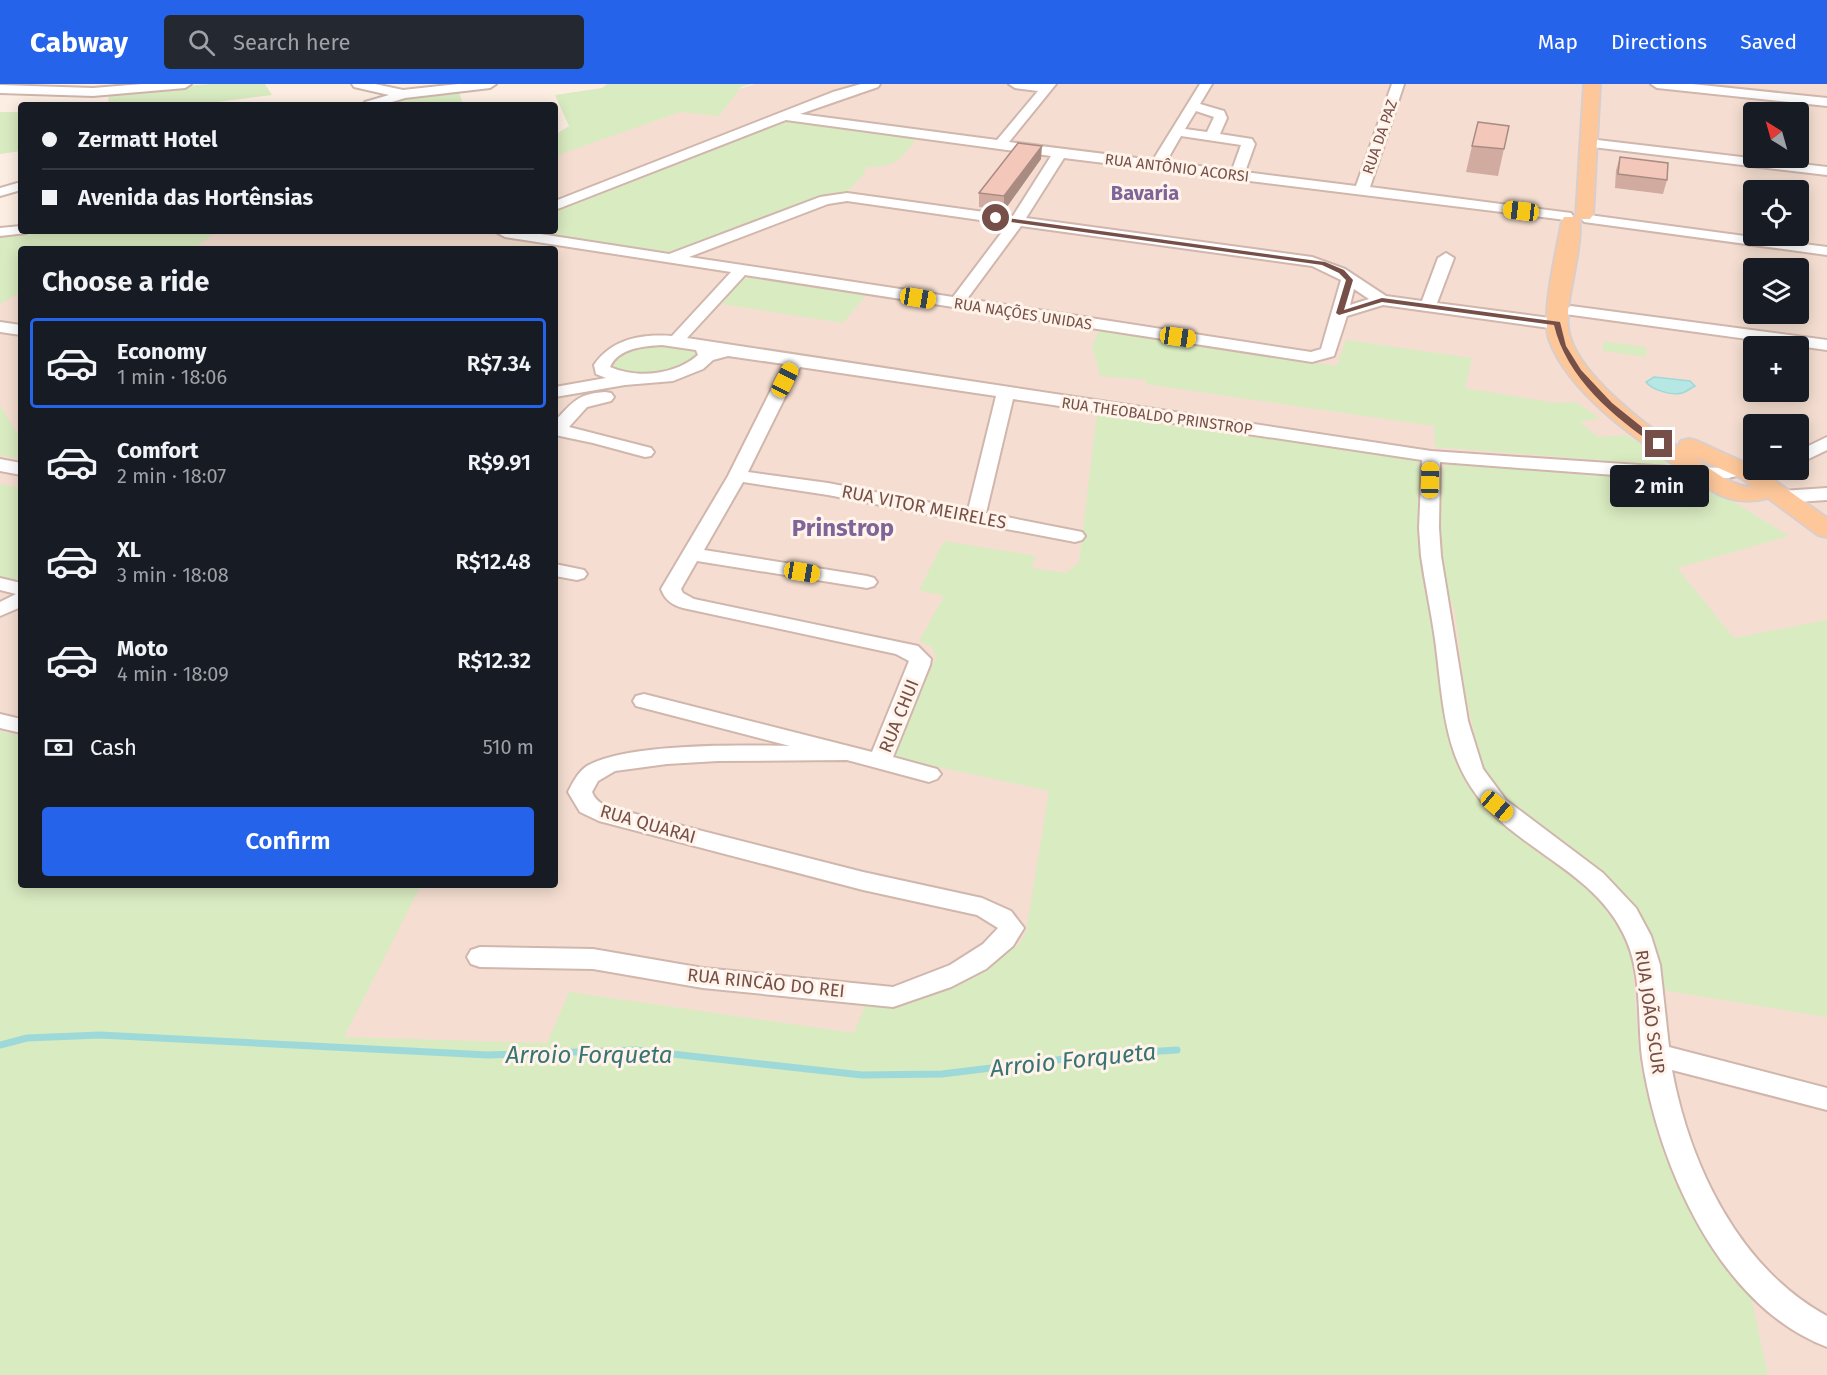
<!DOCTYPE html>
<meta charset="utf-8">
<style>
body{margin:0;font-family:"Fira Sans",sans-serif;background:#242831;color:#f1f3f6;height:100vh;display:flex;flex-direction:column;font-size:22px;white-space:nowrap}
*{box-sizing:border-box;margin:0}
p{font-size:20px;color:#9ea1a6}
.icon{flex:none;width:33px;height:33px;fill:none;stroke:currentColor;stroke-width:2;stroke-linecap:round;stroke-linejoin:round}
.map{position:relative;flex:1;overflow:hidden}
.sheet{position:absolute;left:18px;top:162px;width:540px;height:642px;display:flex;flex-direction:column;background:#171b24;border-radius:6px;box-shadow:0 3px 15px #0003}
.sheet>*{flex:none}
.guide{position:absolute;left:18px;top:18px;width:540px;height:132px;border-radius:6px;box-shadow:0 3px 15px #0003;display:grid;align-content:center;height:132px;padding:0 24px;background:#171b24}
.needle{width:39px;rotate:323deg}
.tools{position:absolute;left:1743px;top:18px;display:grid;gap:12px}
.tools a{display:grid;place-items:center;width:66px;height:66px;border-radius:6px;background:#171b24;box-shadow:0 3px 15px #0003;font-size:30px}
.end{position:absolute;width:27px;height:27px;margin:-14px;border:8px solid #765048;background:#fff;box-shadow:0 0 0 3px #fff}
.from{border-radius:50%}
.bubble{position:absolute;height:42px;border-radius:6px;background:#171b24;box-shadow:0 3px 15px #0003;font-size:20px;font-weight:600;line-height:42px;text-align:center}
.car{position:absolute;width:18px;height:36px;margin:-18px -9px;border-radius:8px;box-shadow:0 0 4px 2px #0007;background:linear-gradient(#f5c518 24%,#345 0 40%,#f5c518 0 76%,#345 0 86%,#f5c518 0)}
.guide b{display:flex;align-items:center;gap:21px;height:57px;font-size:22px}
.guide b+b{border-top:2px solid #363941}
.guide i{width:15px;height:15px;background:#f1f3f6}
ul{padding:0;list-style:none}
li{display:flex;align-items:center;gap:18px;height:90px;margin:0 12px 9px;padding:0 12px;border:3px solid transparent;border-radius:6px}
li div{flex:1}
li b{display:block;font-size:22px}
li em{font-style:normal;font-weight:600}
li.active{border-color:#2563eb}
li>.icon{width:54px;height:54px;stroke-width:1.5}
h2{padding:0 24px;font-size:27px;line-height:72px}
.pay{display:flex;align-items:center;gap:15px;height:66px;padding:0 24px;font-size:22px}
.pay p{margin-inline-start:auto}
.primary-button{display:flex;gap:12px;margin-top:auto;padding:12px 24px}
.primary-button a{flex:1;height:69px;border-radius:6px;background:#2563eb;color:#fff;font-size:24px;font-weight:600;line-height:69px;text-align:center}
header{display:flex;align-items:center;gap:36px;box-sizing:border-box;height:84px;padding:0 30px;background:#2563eb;color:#fff}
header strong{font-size:28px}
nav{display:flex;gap:33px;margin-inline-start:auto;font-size:21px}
.search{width:420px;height:54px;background:#242831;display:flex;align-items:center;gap:15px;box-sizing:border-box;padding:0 21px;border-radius:6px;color:#9ea1a6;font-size:22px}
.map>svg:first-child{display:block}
</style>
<header>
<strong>Cabway</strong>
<div class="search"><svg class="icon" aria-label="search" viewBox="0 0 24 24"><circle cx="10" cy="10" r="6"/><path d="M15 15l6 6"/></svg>Search here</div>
<nav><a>Map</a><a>Directions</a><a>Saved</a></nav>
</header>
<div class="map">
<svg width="1827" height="1291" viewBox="0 0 1827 1291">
<rect width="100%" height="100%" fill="#fdeee3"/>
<path fill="#f5ded1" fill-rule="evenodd" d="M755 0H1827V1291H0V155L77 147H555V64ZM1754 28H1798V74H1754ZM1754 106H1798V152H1754ZM21 165H555V801H21ZM1754 184H1798V230H1754ZM1754 262H1798V308H1754ZM1754 340H1798V386H1754Z"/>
<path fill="#d9ebc1" d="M210 0H265L272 11 193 21H108L109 9Z
M607 0H751L741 3 719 32 680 28 555 72V51L569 42 555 11 602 4Z
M459 7 463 21H376L403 12Z
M0 28H21V67L0 70Z
M788 37 917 54C901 75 894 84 866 83L864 90 845 110 820 113 665 170 508 147H555V126L780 38Z
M29 147H217L193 165H21V208L0 220V150Z
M752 193 867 210 843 239 722 220 742 196Z
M1100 245 1337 282 1346 256 1472 274 1465 304 1555 319 1575 318 1600 334 1580 338 1598 353 1626 351 1667 375V379L1660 381 1435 363 1434 342 1145 300 1147 296 1100 292 1092 262Z
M1603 257 1646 263V273L1603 267Z
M651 259 687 263 696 270 697 275 657 293 609 285 615 271Z
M0 321 21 356V375L0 371Z
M1097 330 1417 376 1421 380 1420 456 1450 662C1460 686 1469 705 1486 724L1598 810 1626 847 1632 877 1640 980 1659 1055 1682 1111 1723 1176 1750 1208 1768 1291H0V647L21 652V801H421L344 953 547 959 569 908 854 949 866 919 895 920 930 911 998 875 1019 860 1026 848 1049 707 893 673 936 573 932 563 919 557 944 512 919 506 944 457 1036 472 1031 484 1066 489 1079 478Z
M1448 379 1606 389 1715 410 1734 418 1789 452 1677 484 1734 554 1827 536V933L1662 906 1647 849 1507 721 1487 693 1478 668 1465 608 1455 528 1443 493 1438 417 1439 390Z
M0 400 21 404V497L0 492Z"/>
<path fill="#b7e7e5" stroke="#9dd9d8" stroke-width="1.5" d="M1654 293 1690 297 1695 302C1691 304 1686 308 1682 309 1672 312 1652 306 1646 298Z"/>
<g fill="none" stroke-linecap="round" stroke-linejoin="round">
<path stroke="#9dd9d8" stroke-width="7" d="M0 961 27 954 100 951 488 971 636 966 862 991 942 990 1097 971 1177 966"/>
<g stroke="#d0b6ac" stroke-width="4">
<path id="minor" d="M142 0H191L185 4 93 12 0 9V1L93 4Z
M352 0H375L403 6 458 0H496L490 4 405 14 382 21H363L365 18 389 11 354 3Z
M861 0H880L878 3 800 30 997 56 1038 7 1015 4 1009 0H1056L1009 58 1153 76 1200 0H1212L1200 20 1224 27 1227 34 1220 50 1252 55 1255 60 1245 88 1356 102 1392 0H1404L1370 103 1571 129 1573 132 1571 135 1566 136 1064 74 1026 134 1312 173 1345 185 1386 212 1422 217 1438 174 1446 169 1454 174 1437 219 1557 235 1565 240 1557 245 1383 221 1347 232 1334 272 1312 278 745 191 687 254 1431 367 1669 383 1736 384 1738 388 1736 392 1729 394 1669 395 1440 378 1439 444 1441 472 1468 637 1483 685 1506 716 1603 789 1636 824 1651 852 1660 881 1669 963 1827 1004V1026L1672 986C1690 1082 1739 1184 1827 1232V1263C1719 1222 1658 1081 1642 974 1637 933 1643 887 1623 849 1599 800 1547 776 1506 742 1443 689 1445 631 1435 555 1431 527 1425 500 1421 472L1419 444 1422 376 1013 315 986 429 1082 448 1085 452 1082 456 1075 458 828 411 743 398 704 466 867 492 874 494 877 498 874 502 867 504 697 477 681 505 683 509 694 515 918 562 931 575 930 581 893 673 937 685 941 690 937 695 929 698 847 676 718 677 667 680 615 687 598 697 592 708C596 719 606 722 616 725L863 788 982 814 1011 827 1024 844 1013 862 986 885 951 903 893 923 703 904 593 885 480 883 471 880 467 873 471 866 480 863 593 865 703 884 893 903 950 881 983 860 998 844 977 831 863 806 599 737 580 728 568 708C573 698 578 688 587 682 626 659 742 661 790 662L636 622 633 617 636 612 644 610 872 668 909 577 896 570 683 524C672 521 665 516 661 505L728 392 784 280 728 272 713 276 703 285 673 297 625 301 555 313V303L606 294 596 290 594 281C612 255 641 250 672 252L731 188 505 153 494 147H521L669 170 820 113 847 109 1013 132 1051 72 786 36 555 126V117L833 8ZM1196 27 1214 33 1207 48 1185 45ZM1181 52 1241 61 1232 86 1166 78ZM847 117 1008 140 953 213 689 173 828 120ZM1021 142 1312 182 1341 196 1321 265 1311 268 967 215ZM1354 205 1369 215 1350 221ZM662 261 696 266 698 271C675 291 638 295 610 283 618 264 644 262 662 261ZM800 283 996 312 968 426 828 399 748 388Z
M1651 0H1692L1827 14V22L1657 4Z
M1589 55 1827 83V91L1584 62 1582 59 1584 56Z
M21 98V106L0 112V104Z
M1589 131 1827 163V171L1584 138 1582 135 1584 132Z
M21 142V147H28L26 149 0 152V144Z
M1571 222 1827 256V266L1565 230 1563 227Z
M0 238 21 241V251L0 248Z
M605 308 611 309 614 313 611 317 587 323 569 343 651 364 654 368 651 372 645 373 593 359 555 351V337C573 318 577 310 605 308Z
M1827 353V366L1798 380V367Z
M0 375 21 379V391L0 387Z
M1757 386H1785L1783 390 1754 398 1747 396 1745 392 1747 388Z
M1827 404V416L1781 419 1774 417 1772 413 1774 409 1781 407Z
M555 480 584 486 587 490 584 494 577 496 555 492Z
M0 494 21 499V523L0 532V518L16 510 0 506Z
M0 630 21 635V649L0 644Z"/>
</g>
<g stroke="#d9cecc" stroke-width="4">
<path id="major" d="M1584 0H1600L1593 131 1590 135H1579C1583 152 1572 197 1569 217 1568 229 1566 242 1570 253 1582 293 1645 341 1678 363L1681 357 1689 355 1697 357 1754 383V386H1760L1827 434V453L1818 451 1768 414C1753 418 1742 418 1728 414 1712 409 1698 397 1685 388 1639 357 1568 309 1549 255 1541 230 1557 165 1562 137L1564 133H1576ZM1692 372 1743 395 1753 403C1731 404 1709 383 1692 372Z"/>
</g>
<use href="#minor" fill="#fff" fill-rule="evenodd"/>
<use href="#major" fill="#fdc79a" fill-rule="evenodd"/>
</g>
<path fill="#d1aba0" d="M1509 42 1498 92 1466 88 1472 62Z
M1620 73 1667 96 1663 110 1615 104 1616 86Z
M1041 75 1004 127 979 123V109Z"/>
<path fill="#aa8b82" d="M1042 62 1041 75 1004 127V112Z"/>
<path fill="#f3c7ba" stroke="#aa8b82" stroke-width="1.5" d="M1478 38 1509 42 1504 65 1472 62Z
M1018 59 1042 62 1004 112 979 109Z
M1620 73 1668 79 1667 96 1618 90Z"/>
<path fill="#765048" d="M993 132 1325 178 1344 186 1353 196 1344 226 1382 214 1560 238 1566 262 1581 286 1612 319 1663 360 1657 362C1614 334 1566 293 1554 241L1382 218 1339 231 1336 229 1346 196 1339 189 1322 181 996 136Z"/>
<g text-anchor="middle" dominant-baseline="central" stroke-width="6" stroke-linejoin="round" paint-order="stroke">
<g font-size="15" fill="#765048" stroke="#fff3ea">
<text transform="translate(1380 53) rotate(-71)">RUA DA PAZ</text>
<text transform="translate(1177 84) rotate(7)">RUA ANTÔNIO ACORSI</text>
<text transform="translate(1023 230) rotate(9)">RUA NAÇÕES UNIDAS</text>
<text transform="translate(1157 332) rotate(8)">RUA THEOBALDO PRINSTROP</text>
</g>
<g font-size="18" fill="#765048" stroke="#fff3ea">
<text transform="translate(924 423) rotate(11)">RUA VITOR MEIRELES</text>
<text transform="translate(899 632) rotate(-68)">RUA CHUI</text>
<text transform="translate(648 740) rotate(16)">RUA QUARAI</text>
<text transform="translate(766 899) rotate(6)">RUA RINCÃO DO REI</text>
<text transform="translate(1650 928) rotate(82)">RUA JOÃO SCUR</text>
</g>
<g font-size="20" font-weight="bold" fill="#7e6499" stroke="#fff3ea">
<text x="1145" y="109">Bavaria</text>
</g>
<g font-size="24" font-weight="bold" fill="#7e6499" stroke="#fff3ea">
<text x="843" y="444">Prinstrop</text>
</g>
<g font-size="24" font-style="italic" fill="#397474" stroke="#fff3ea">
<text x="589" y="971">Arroio Forqueta</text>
<text transform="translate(1073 976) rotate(-6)">Arroio Forqueta</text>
</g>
</g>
</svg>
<div class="tools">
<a><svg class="needle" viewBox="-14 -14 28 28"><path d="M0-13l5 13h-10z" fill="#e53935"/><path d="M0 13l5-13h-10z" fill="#9ea1a6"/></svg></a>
<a><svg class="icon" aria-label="locate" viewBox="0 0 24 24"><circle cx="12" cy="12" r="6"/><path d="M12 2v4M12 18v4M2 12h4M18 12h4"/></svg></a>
<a><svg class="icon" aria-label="layers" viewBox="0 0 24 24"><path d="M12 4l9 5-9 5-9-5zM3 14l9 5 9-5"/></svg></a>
<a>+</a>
<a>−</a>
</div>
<i class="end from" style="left:996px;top:134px"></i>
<i class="end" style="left:1659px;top:360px"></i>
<div class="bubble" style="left:1610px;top:381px;width:99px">2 min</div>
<i class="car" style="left:1521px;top:127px;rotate:277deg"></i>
<i class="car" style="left:918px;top:214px;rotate:99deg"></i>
<i class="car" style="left:1178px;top:253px;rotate:98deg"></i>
<i class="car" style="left:785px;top:296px;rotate:27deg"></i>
<i class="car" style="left:1430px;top:396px;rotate:1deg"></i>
<i class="car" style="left:802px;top:488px;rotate:99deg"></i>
<i class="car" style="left:1497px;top:722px;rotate:130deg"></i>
<div class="guide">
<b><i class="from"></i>Zermatt Hotel</b>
<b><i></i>Avenida das Hortênsias</b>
</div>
<section class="sheet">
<h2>Choose a ride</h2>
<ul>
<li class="active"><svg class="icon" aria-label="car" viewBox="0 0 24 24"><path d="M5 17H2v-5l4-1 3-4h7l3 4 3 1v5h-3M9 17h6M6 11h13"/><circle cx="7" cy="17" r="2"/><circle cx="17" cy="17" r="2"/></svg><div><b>Economy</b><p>1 min · 18:06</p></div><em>R$7.34</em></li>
<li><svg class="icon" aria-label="car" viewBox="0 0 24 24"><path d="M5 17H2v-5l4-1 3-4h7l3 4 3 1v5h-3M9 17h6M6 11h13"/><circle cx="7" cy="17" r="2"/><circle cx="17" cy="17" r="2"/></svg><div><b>Comfort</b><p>2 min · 18:07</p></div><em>R$9.91</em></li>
<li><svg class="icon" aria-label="car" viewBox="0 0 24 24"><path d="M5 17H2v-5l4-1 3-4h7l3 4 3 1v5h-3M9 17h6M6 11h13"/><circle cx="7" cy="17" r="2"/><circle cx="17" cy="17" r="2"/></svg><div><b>XL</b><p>3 min · 18:08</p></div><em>R$12.48</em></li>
<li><svg class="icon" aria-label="car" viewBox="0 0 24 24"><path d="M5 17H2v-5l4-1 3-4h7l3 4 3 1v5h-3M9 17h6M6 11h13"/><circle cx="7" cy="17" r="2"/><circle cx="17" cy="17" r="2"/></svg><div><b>Moto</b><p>4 min · 18:09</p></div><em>R$12.32</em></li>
</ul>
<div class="pay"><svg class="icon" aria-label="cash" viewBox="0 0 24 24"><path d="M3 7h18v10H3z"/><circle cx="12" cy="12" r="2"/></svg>Cash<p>510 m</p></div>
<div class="primary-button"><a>Confirm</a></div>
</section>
</div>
